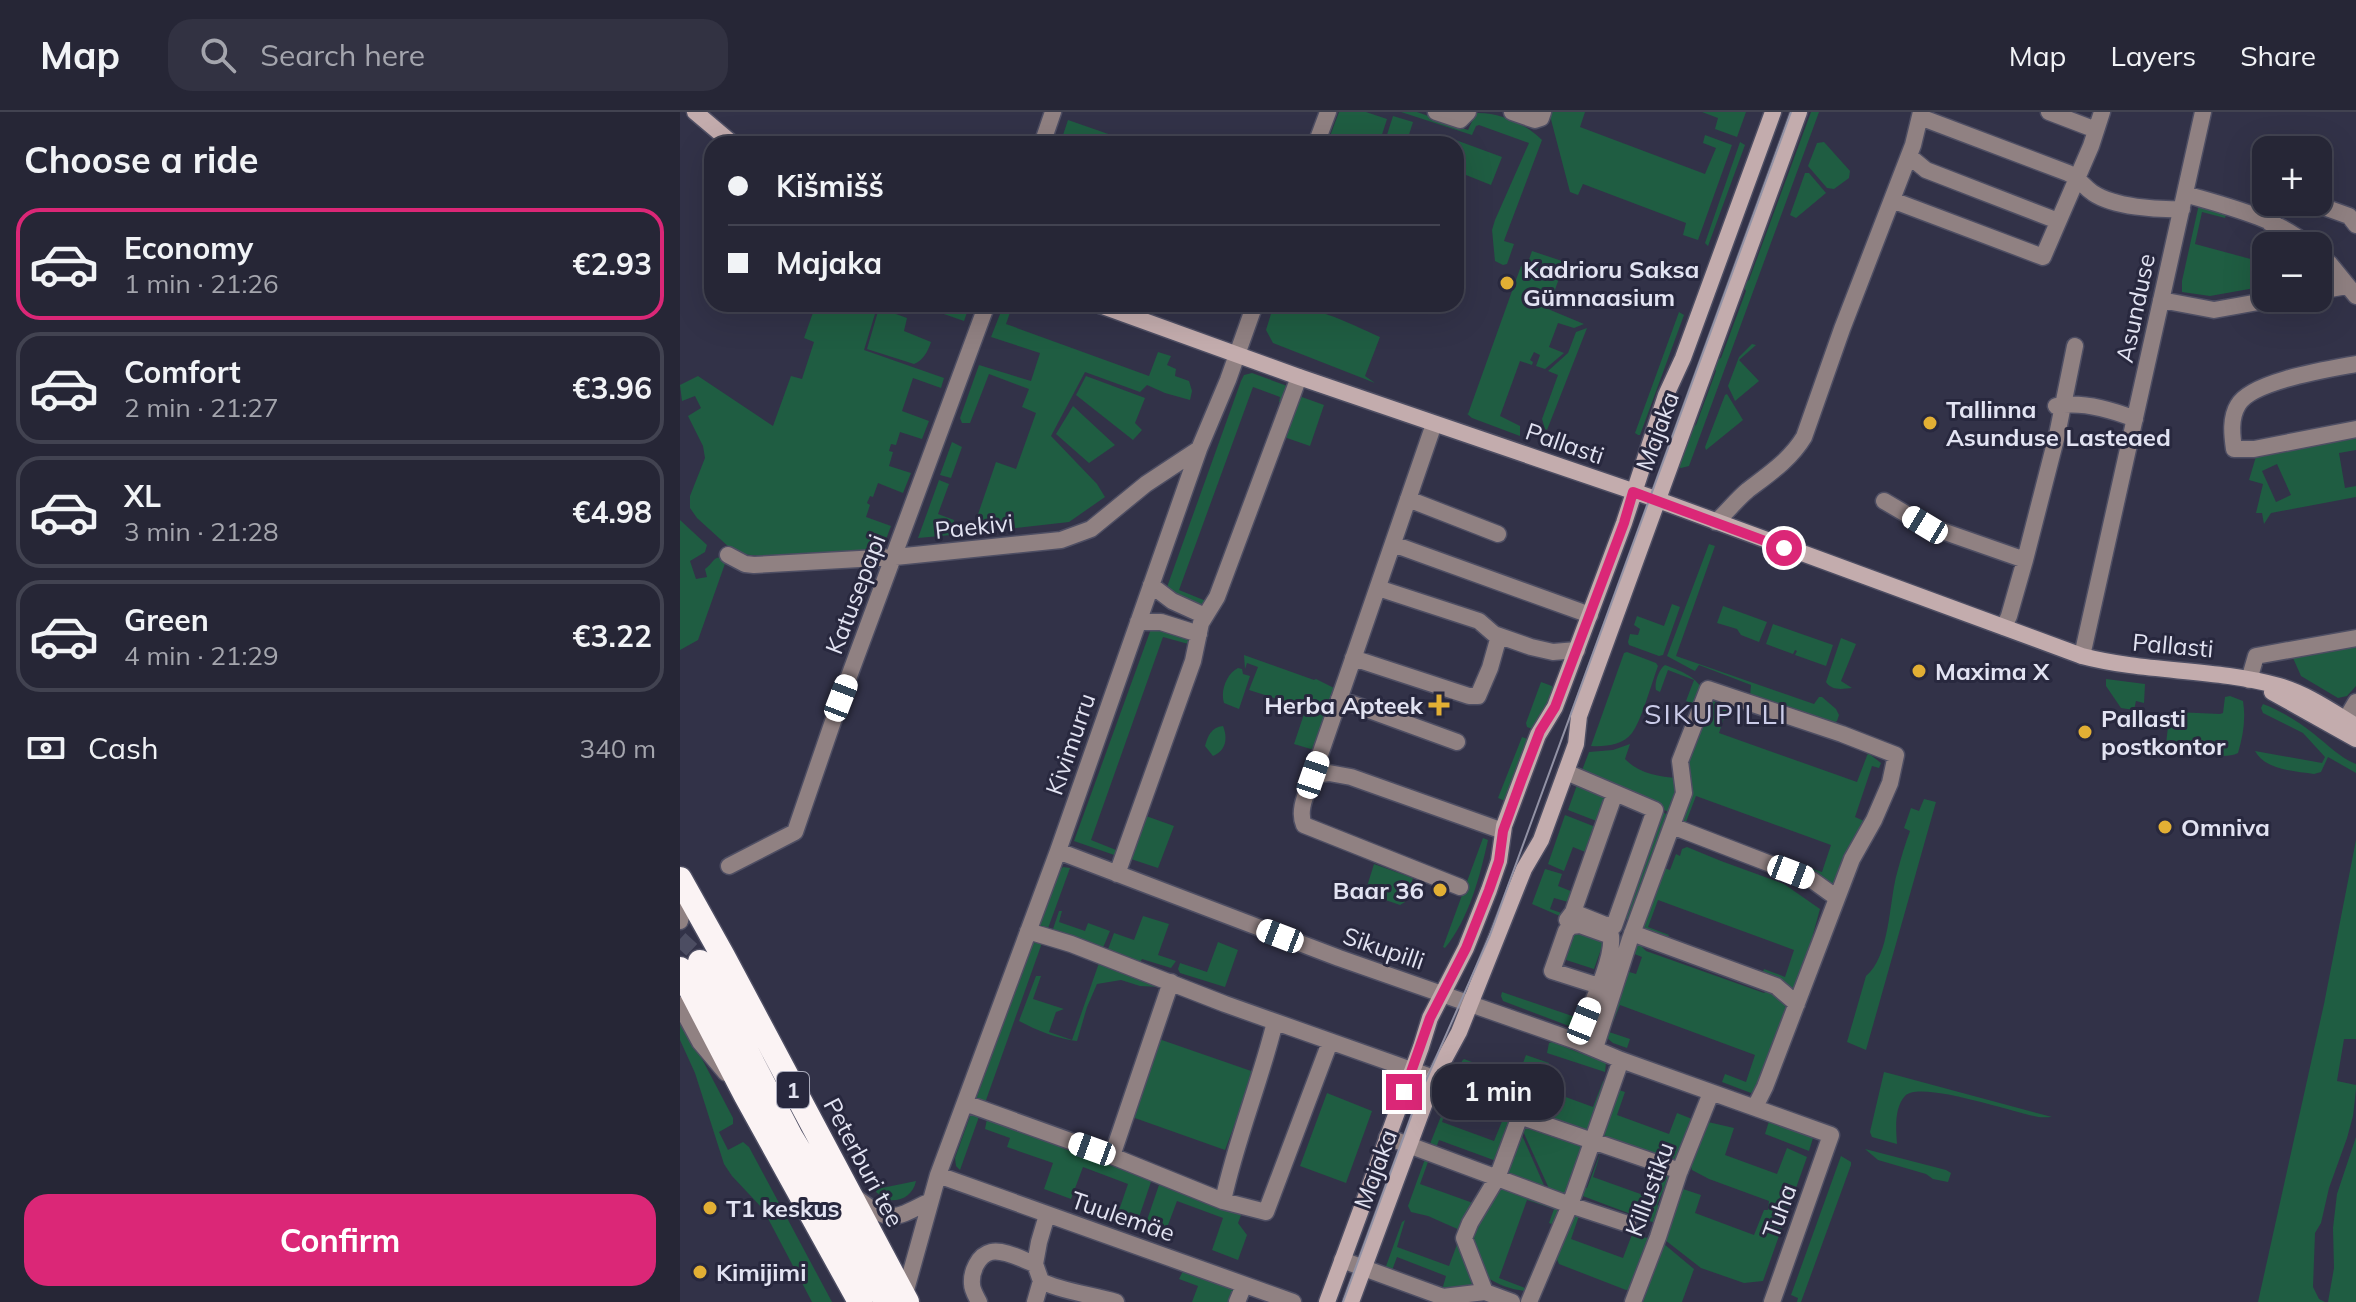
<!DOCTYPE html>
<meta charset="utf-8">
<style>
body{margin:0;font-family:Mulish,sans-serif;background:#323242;color:#f1f3f6;height:100vh;display:flex;flex-direction:column;font-size:30px;white-space:nowrap}
*{box-sizing:border-box;margin:0}
p{font-size:26px;color:#a4a5ad}
.icon{flex:none;width:44px;height:44px;fill:none;stroke:currentColor;stroke-width:2;stroke-linecap:round;stroke-linejoin:round}
.map{position:relative;flex:1;overflow:hidden}
.side{display:flex;flex-direction:column;background:#262636;width:680px}
.side>*{flex:none}
.hud{position:absolute;left:24px;top:24px;width:760px;height:176px;border-radius:24px;box-shadow:0 8px 32px #0002,0 0 0 2px #424351;display:grid;align-content:center;height:176px;padding:0 24px;background:#262636}
.fabs{position:absolute;left:1572px;top:24px;display:grid;gap:16px}
.fabs a{display:grid;place-items:center;width:80px;height:80px;border-radius:16px;background:#262636;box-shadow:0 8px 32px #0002,0 0 0 2px #424351;font-size:40px}
.end{position:absolute;width:36px;height:36px;margin:-18px;border:10px solid #db2777;background:#fff;box-shadow:0 0 0 4px #fff}
.from{border-radius:50%}
.bubble{position:absolute;height:56px;border-radius:24px;background:#262636;box-shadow:0 8px 32px #0002,0 0 0 2px #424351;font-size:26px;font-weight:700;line-height:56px;text-align:center}
.car{position:absolute;width:24px;height:48px;margin:-24px -12px;border-radius:10px;box-shadow:0 0 6px 2px #0007;background:linear-gradient(#fff 24%,#345 0 40%,#fff 0 76%,#345 0 86%,#fff 0)}
.hud b{display:flex;align-items:center;gap:28px;height:76px;font-size:30px}
.hud b+b{border-top:2px solid #424351}
.hud i{width:20px;height:20px;background:#f1f3f6}
ul{padding:0;list-style:none}
li{display:flex;align-items:center;gap:24px;height:112px;margin:0 16px 12px;padding:0 8px;border:4px solid #424351;border-radius:24px}
li div{flex:1}
li b{display:block;font-size:30px}
li em{font-style:normal;font-weight:700}
li.on{border-color:#db2777}
li>.icon{width:72px;height:72px;stroke-width:1.5}
h2{padding:0 24px;font-size:36px;line-height:96px}
.pay{display:flex;align-items:center;gap:20px;height:88px;padding:0 24px;font-size:30px}
.pay p{margin-inline-start:auto}
.button{display:flex;gap:16px;margin-top:auto;padding:16px 24px}
.button a{flex:1;height:92px;border-radius:24px;background:#db2777;color:#fff;font-size:32px;font-weight:700;line-height:92px;text-align:center}
header{display:flex;align-items:center;gap:48px;box-sizing:border-box;height:112px;padding:0 40px;background:#262636;border-bottom:2px solid #424351}
header strong{font-size:38px}
nav{display:flex;gap:44px;margin-inline-start:auto;font-size:28px}
.search{width:560px;height:72px;background:#323242;display:flex;align-items:center;gap:20px;box-sizing:border-box;padding:0 28px;border-radius:24px;color:#a4a5ad;font-size:30px}
main{display:flex;flex:1;min-height:0}
.map>svg:first-child{display:block}
</style>
<header>
<strong>Map</strong>
<div class="search"><svg class="icon" aria-label="search" viewBox="0 0 24 24"><circle cx="10" cy="10" r="6"/><path d="M15 15l6 6"/></svg>Search here</div>
<nav><a>Map</a><a>Layers</a><a>Share</a></nav>
</header>
<main>
<section class="side">
<h2>Choose a ride</h2>
<ul>
<li class="on"><svg class="icon" aria-label="car" viewBox="0 0 24 24"><path d="M5 17H2v-5l4-1 3-4h7l3 4 3 1v5h-3M9 17h6M6 11h13"/><circle cx="7" cy="17" r="2"/><circle cx="17" cy="17" r="2"/></svg><div><b>Economy</b><p>1 min · 21:26</p></div><em>€2.93</em></li>
<li><svg class="icon" aria-label="car" viewBox="0 0 24 24"><path d="M5 17H2v-5l4-1 3-4h7l3 4 3 1v5h-3M9 17h6M6 11h13"/><circle cx="7" cy="17" r="2"/><circle cx="17" cy="17" r="2"/></svg><div><b>Comfort</b><p>2 min · 21:27</p></div><em>€3.96</em></li>
<li><svg class="icon" aria-label="car" viewBox="0 0 24 24"><path d="M5 17H2v-5l4-1 3-4h7l3 4 3 1v5h-3M9 17h6M6 11h13"/><circle cx="7" cy="17" r="2"/><circle cx="17" cy="17" r="2"/></svg><div><b>XL</b><p>3 min · 21:28</p></div><em>€4.98</em></li>
<li><svg class="icon" aria-label="car" viewBox="0 0 24 24"><path d="M5 17H2v-5l4-1 3-4h7l3 4 3 1v5h-3M9 17h6M6 11h13"/><circle cx="7" cy="17" r="2"/><circle cx="17" cy="17" r="2"/></svg><div><b>Green</b><p>4 min · 21:29</p></div><em>€3.22</em></li>
</ul>
<div class="pay"><svg class="icon" aria-label="cash" viewBox="0 0 24 24"><path d="M3 7h18v10H3z"/><circle cx="12" cy="12" r="2"/></svg>Cash<p>340 m</p></div>
<div class="button"><a>Confirm</a></div>
</section>
<div class="map">
<svg width="1676" height="1190" viewBox="0 0 1676 1190">
<rect width="100%" height="100%" fill="#323248"/>
<path fill="#1f5d42" fill-rule="evenodd" d="M659 0H686L707 7 699 32H647Z
M721 0H737L788 18 796 1C819 0 846 12 862 28L825 126 824 129 834 132 827 152 823 153 815 149 812 118 815 108 849 31 799 13 796 14 792 23Z
M869 0H905L900 15 1025 62 1036 36 1023 31 1025 23 1052 33 1018 128 1003 123 1006 111 903 72 898 83 890 80Z
M1022 0H1066L1057 25 1035 17 1038 6Z
M1131 0H1139L1009 354 1001 356 996 354 1009 317 1016 313 1036 259 1032 252 1034 249 1041 246 1066 179 1062 172 1069 168Z
M713 4 733 10 726 32H704Z
M388 8 457 32H427L413 26 411 32H398L389 28 390 26 384 23 380 32Z
M773 27 822 45 811 73 776 59V32H771Z
M1060 30 1065 33 1028 134 1025 131Z
M1144 30 1170 59 1169 66 1154 77 1147 76 1128 54 1137 31Z
M1125 61H1129L1146 81 1116 106 1110 103Z
M1519 92 1547 100 1545 106 1522 100 1515 132 1578 149 1589 115 1622 134H1586V174L1530 184 1502 180V169Z
M852 139 885 150 868 197 904 212 894 216 878 211 869 235 884 241 865 257 856 254 860 243 854 240 850 248 853 250 852 253 840 249 820 304 840 314V324L792 306 786 301 788 302 841 154 846 156Z
M136 192H198L184 238 264 266 261 276 233 266 222 299 249 309 242 327 220 320 216 333 211 332 209 339 213 340 209 354 231 361 223 381 198 371 193 385 190 384 187 391 190 393 186 405 211 414 202 438 99 446 62 442 50 436 17 406 10 396V384L25 346 23 334 8 304 21 296 15 284 2 289 0 273 18 264 93 314 111 264 122 267 134 230 124 226Z
M235 192H290L284 209Z
M324 192H333L326 212 469 264 478 240 491 244 487 253 496 257 495 264 509 269 512 279 510 288 485 281 467 273 460 280 405 260 371 324 417 372 425 385 389 410 299 420 295 411 316 350 336 357 356 301 342 295 349 277 309 262 290 311H282L280 306 299 253 351 269 360 241 311 225Z
M594 192C631 192 667 210 700 225L685 264 695 271 593 231 586 218Z
M199 196 227 206 224 219 251 230C248 239 243 249 234 252L187 237Z
M999 200 1004 203 960 323H958L955 321Z
M907 216 867 318 865 317 862 307 878 263 868 259 888 241 896 220Z
M1072 232 1076 233 1059 248 1079 269 1055 289 1048 274 1059 245Z
M572 261 610 275 604 291 599 290 600 285 573 275 499 478 526 489 534 468 539 470 527 490 517 494 486 478 561 269 564 263Z
M406 264 465 286 455 311 462 318 453 328 396 283Z
M1047 282 1063 308 1026 338 1025 335 1045 283Z
M619 284 644 293 630 334 604 325Z
M393 294 435 333 409 351 376 322Z
M1676 323V338L1659 341 1665 376 1676 374V385L1591 401 1584 412 1582 401H1576L1583 372 1569 368 1577 341ZM1597 352 1611 383 1596 390 1582 359Z
M272 330 282 335 271 366 260 363Z
M259 368 269 372 258 402 274 408 271 423 238 426Z
M0 408 27 433 25 440 10 449 16 467 27 465 25 457C35 450 32 443 47 446L18 528 0 538Z
M1029 432 1035 434 996 544 1134 592 1139 585H1142L1156 597 1159 603 1157 609 1151 613 1070 585 1071 573 1019 553 1015 559 1011 557 987 544Z
M992 492 1000 495 983 543 979 544 949 533 948 530 950 522 958 523 960 517 954 513 957 504 984 514Z
M1043 494 1087 510 1079 530 1061 523 1057 517 1037 511Z
M1093 512 1153 533 1146 554 1115 543 1117 539 1115 538 1113 542 1086 532Z
M477 515 505 524 512 533 483 525 411 728 436 738 443 720 448 722 440 745 394 729 471 517Z
M1161 526 1176 532 1161 569 1172 576C1162 577 1152 579 1146 570Z
M1676 533V574L1667 584 1658 586 1621 564 1613 546Z
M947 540 976 551 978 554C972 570 961 610 952 621 943 633 925 635 911 634L944 541Z
M564 543 634 568 636 567 656 577 634 638 614 632 626 596 569 578 578 555 567 551 565 557Z
M985 553C1000 559 1014 563 1023 578L1017 593 1006 589 1014 568 988 558 980 580 976 578C974 571 979 557 985 553Z
M558 556 562 557 563 562 570 564 559 597 544 591C540 579 547 561 558 556Z
M1426 567 1465 572 1464 591 1456 589 1454 598 1441 596 1426 574Z
M861 570 872 574 875 583 855 618 847 615 846 611Z
M1550 584 1563 589C1566 607 1563 624 1558 641 1543 649 1508 639 1490 636L1486 632 1489 606 1495 600 1540 602 1543 601 1545 585Z
M1034 585 1033 589 1048 594 1039 621 1177 670 1188 641 1201 651 1199 656 1192 654 1175 705 1184 709 1153 779 1119 757 1121 753 1142 760 1151 733 1016 684 1006 710 1026 718 1025 723 1002 710 1005 657 1027 591Z
M1583 592C1601 599 1618 609 1634 622 1648 633 1659 645 1676 652V661L1648 645 1641 660 1634 662C1614 659 1585 658 1575 639L1642 651 1645 645 1623 621 1583 601 1581 596Z
M543 614C548 626 546 639 533 644L525 634C528 624 531 615 543 614Z
M842 625 850 628 828 690 818 686Z
M950 632 945 647C958 661 979 665 997 666L993 667 995 674 999 673 993 703 981 696 901 661 909 640 933 638Z
M897 673 925 685 919 710 888 698Z
M1244 687 1256 690 1186 938 1167 930 1186 864C1210 845 1209 789 1217 761 1221 746 1225 732 1230 719L1224 716 1231 696 1239 699Z
M982 699 991 706 950 809 944 806Z
M885 703 918 716 910 742 893 735 884 759 868 752Z
M466 704 494 714 478 756 451 747Z
M803 726 808 728C800 764 789 807 765 836L763 835Z
M1676 728V927H1664L1657 969 1676 973V977L1673 1004 1667 1026 1649 1076 1641 1111 1635 1121 1633 1175 1639 1187 1645 1190H1578L1644 892Z
M1007 735 1041 749 1104 772 1140 797 1129 837 1128 848 1115 880 1082 862 1084 857 1105 865 1114 838 978 788 968 815 989 823 987 827C978 824 966 822 963 812L984 756 990 758 996 742 1000 744 1002 737Z
M694 752 733 766 725 790 720 793 685 781Z
M383 755 390 756 367 819 358 817 379 759Z
M865 757 882 762 878 774 893 780 888 790 874 786 870 797 887 803 882 805 852 792Z
M379 799H382L379 810 405 819 408 811 430 819 422 838 386 825 373 817Z
M463 804 489 812 478 843 496 849 491 856 462 847 459 852 427 840 434 821 454 828Z
M889 819 925 826 914 857 880 846Z
M355 826 363 828 305 991 296 987Z
M970 829 962 835 966 839 1084 881 1091 875 1109 888 1075 979 1071 981 1042 970 1045 962 1066 970 1075 943 940 893 929 920 950 927 947 936 933 931 926 925 946 859 956 862 962 845 952 841 956 830Z
M538 830 558 838 545 875 500 861 498 857 500 851 527 860Z
M419 851 481 875 460 874 441 868 417 872 407 895 397 929C378 927 356 918 339 909L356 864H361L353 887 384 897 376 900 369 920 392 928Z
M822 880 898 906 895 913 889 914 823 889 821 884Z
M0 905 53 1006V1012L39 1020 48 1038 63 1030 69 1035 152 1190H132L83 1097 52 1064 44 1052 15 961 0 928Z
M476 926 574 960 545 1038 452 1005Z
M872 930 926 951 925 960 867 941 869 931Z
M846 943 869 951 861 976 913 995 923 969H924L910 1022 806 982 807 978 782 967 778 975 774 972 782 949 784 947 837 967Z
M1204 960 1212 962 1372 1005C1366 1005 1360 1006 1354 1004 1332 1000 1239 968 1225 984 1214 996 1216 1017 1217 1032L1192 1025 1190 1020Z
M933 976 945 980 937 1003 989 1022 997 1001 1012 1007 997 1050 979 1046 923 1023Z
M647 981 692 999 666 1071 620 1054Z
M769 984H771L762 1010 814 1029 823 1007 829 1010 819 1050 759 1028 756 1036 751 1037 750 1032Z
M292 999 300 1002 280 1058 276 1054 275 1046Z
M308 1002 473 1064 457 1111 437 1104 448 1072 403 1055 391 1087 364 1077 373 1051 327 1035 330 1026 305 1017Z
M1089 1009 1133 1026 1129 1039 1085 1022Z
M1028 1010 1054 1016 1045 1043 1097 1062 1107 1036 1127 1045 1083 1169 1064 1171 1021 1156 985 1128 1003 1077 1021 1083 1015 1101 1074 1123 1084 1098H1088L1089 1089 1029 1067 1012 1058 1011 1055Z
M844 1012 907 1034 885 1084 871 1081 842 1017Z
M841 1021 867 1080 824 1063Z
M1676 1025V1190H1648L1654 1156 1653 1116 1657 1082Z
M1185 1037 1266 1058 1271 1061 1268 1070 1253 1067 1246 1062 1198 1048Z
M921 1039 913 1065 966 1084 975 1058 992 1062 987 1081 983 1079 977 1093 981 1095 975 1111 900 1083 902 1076H907Z
M1161 1044 1171 1050V1053L1121 1190H1117L1118 1186 1111 1183Z
M745 1047H749L740 1072 793 1091 782 1119 748 1104 731 1100 728 1094Z
M481 1067 563 1098 558 1111 567 1123 558 1148 532 1138 543 1106 497 1089 485 1121 465 1114Z
M236 1069C233 1083 222 1090 207 1088L196 1080 197 1077Z
M818 1072 876 1094C880 1101 877 1106 874 1113L869 1111 874 1097 847 1088 819 1166 845 1176 851 1162 854 1164 846 1179C832 1178 809 1171 801 1158L805 1157 802 1150 798 1151 791 1121Z
M892 1101H900L891 1127 943 1146 953 1120 957 1122 958 1124 967 1126 969 1123 950 1177 946 1178 879 1152 875 1143Z
M725 1108 717 1135 769 1154 779 1127 798 1174 762 1178 766 1164 717 1145 711 1161 705 1157 722 1110Z
M984 1132 1014 1157 1002 1190H963Z
M503 1159 554 1177 549 1190H512L518 1174 499 1167Z"/>
<g fill="none" stroke-linecap="round" stroke-linejoin="round">
<path stroke="#4c4d62" stroke-width="16" stroke-dasharray="16 8" stroke-linecap="butt" d="M0 827 12 838 20 850"/>
<g stroke="#4e4e63" stroke-width="19">
<path id="street" d="M756 0 780 8 788 0
M832 0 855 8 861 6 863 0
M1369 0 1416 18
M1240 5 1388 61C1400 67 1403 74 1413 81 1434 95 1477 98 1502 97
M362 32 373 0
M636 32 648 0
M1229 44 1246 58 1378 109
M1505 82C1546 94 1597 106 1629 134
M1212 88 1363 145 1411 34 1422 0
M1630 90 1669 104 1676 113
M1590 111 1599 90
M1638 142 1650 152 1676 184
M1638 179 1667 174
M1481 188 1534 198 1601 186
M1676 252C1649 257 1571 269 1558 293 1550 306 1552 323 1554 337H1574L1676 317
M1376 294C1401 289 1432 298 1455 307
M728 387 818 422
M1204 389 1245 413 1345 448 1329 504 1324 515
M1036 410C1047 400 1057 387 1068 378 1089 362 1110 348 1124 325L1162 217 1233 33 1241 0
M713 432 910 503
M48 443 65 452 74 453 215 445 381 428 411 417 466 372 519 337
M1345 448 1377 323 1395 234
M471 473 492 489 525 504
M698 476 799 509 814 522 851 535 873 540 897 538
M458 510H481L519 522
M1402 544 1523 0
M673 546 789 584H798L810 556 819 524
M1569 568 1576 544 1676 526
M659 587 777 630
M1660 617 1676 590
M886 660 975 698 934 814 923 812 893 800
M633 663 754 312
M992 714 1132 768 1157 786
M378 739 659 846 896 929 941 948 1151 1023 1092 1190
M49 754 115 720 161 586 307 192
M437 762 513 549 521 511 537 485 619 265
M780 775 624 713C617 697 628 679 633 663L649 661 671 665 823 719
M887 808 893 800 935 681
M0 809 4 791 2 775
M348 819 391 832 545 892 754 966 770 980 1000 1059
M952 821 1096 874 1117 892
M0 893 20 930 46 961
M896 929C906 903 934 850 931 824L900 813 891 814 886 819 872 859 919 874
M915 936 950 827 1004 681 1000 649 1028 577 1162 622 1216 643 1210 671 1194 708 1172 747 1085 975 1075 995
M285 991 432 1044 543 1089 586 1100 650 930
M707 1025 890 1093 948 1112
M432 1044 491 870
M258 1063 613 1190
M174 1084C210 1112 213 1108 250 1089
M543 1089C556 1028 580 971 595 910
M662 1148 763 1185 805 1180 832 1190
M361 1169C380 1179 413 1183 436 1190
M805 1180 784 1126 790 1111 817 1066 840 1004
M224 1185 258 1063 378 739 519 337 548 268 575 192
M299 1190C296 1184 292 1178 292 1172 291 1160 298 1143 311 1140 324 1137 343 1148 355 1152
M355 1190 361 1169 355 1152 359 1130 367 1103
M557 1190 564 1173
M849 1190 890 1093 941 948
M953 1190 978 1125 999 1061 1031 981"/>
</g>
<g stroke="#4e4e63" stroke-width="19">
<path id="secondary" d="M15 0 53 32
M417 192 619 265 970 385 1402 544C1467 561 1534 556 1599 574 1627 582 1651 599 1676 614
M1592 580 1676 627
M647 1190 741 935 750 906 786 836 809 778 819 749 824 714 858 623 875 595 944 411 986 283 1003 246 1093 0
M671 1190 754 966 779 920 844 757 861 728 896 632 899 604 1119 0"/>
</g>
<g stroke="#4e4e63" stroke-width="27">
<path id="highway" d="M0 767 43 844 227 1190
M20 850 111 1025 161 1107 206 1190
M0 857 66 984 180 1190"/>
</g>
<use href="#street" stroke="#908182" stroke-width="16"/>
<use href="#secondary" stroke="#c3acad" stroke-width="16"/>
<use href="#highway" stroke="#fbf3f4" stroke-width="24"/>
<path stroke="#9292a5" stroke-width="2" d="M663 1190 736 991 810 823 1111 0"/>
</g>
<g fill="none" stroke-linecap="round" stroke-linejoin="round">
<path stroke="#db2777" stroke-width="10" d="M724 980 750 906 786 836 809 778 819 749 823 719 841 669 860 619 875 595 944 411 953 380 1104 436"/>
</g>
<g fill="#e2af34" stroke="#28283e" stroke-width="3">
<circle cx="827" cy="171" r="8"/>
<circle cx="1250" cy="311" r="8"/>
<circle cx="1239" cy="559" r="8"/>
<path d="M755 581h8v8h8v8h-8v8h-8v-8h-8v-8h8z"/>
<circle cx="1405" cy="620" r="8"/>
<circle cx="1485" cy="715" r="8"/>
<circle cx="760" cy="778" r="8"/>
<circle cx="30" cy="1096" r="8"/>
<circle cx="20" cy="1160" r="8"/>
</g>
<g text-anchor="middle" dominant-baseline="central" stroke-width="6" stroke-linejoin="round" paint-order="stroke">
<rect fill="#28283e" stroke="#aaabbc" stroke-width="2" x="97" y="960" width="32" height="36" rx="6"/>
<g font-size="22" font-weight="bold" fill="#e2e3f2">
<text x="113" y="978">1</text>
</g>
<g font-size="24" font-weight="bold" fill="#e2e3f2" stroke="#28283e" text-anchor="start">
<text x="843" y="157">Kadrioru Saksa<tspan x="843" dy="28">Gümnaasium</tspan></text>
<text x="1266" y="297">Tallinna<tspan x="1266" dy="28">Asunduse Lasteaed</tspan></text>
<text x="1255" y="559">Maxima X</text>
<text x="743" y="593" text-anchor="end">Herba Apteek</text>
<text x="1421" y="606">Pallasti<tspan x="1421" dy="28">postkontor</tspan></text>
<text x="1501" y="715">Omniva</text>
<text x="744" y="778" text-anchor="end">Baar 36</text>
<text x="46" y="1096">T1 keskus</text>
<text x="36" y="1160">Kimijimi</text>
</g>
<g font-size="24" fill="#e2e3f2" stroke="#28283e">
<text transform="translate(1455 196) rotate(-78)">Asunduse</text>
<text transform="translate(977 319) rotate(-70)">Majaka</text>
<text transform="translate(885 331) rotate(19)">Pallasti</text>
<text transform="translate(294 414) rotate(-6)">Paekivi</text>
<text transform="translate(175 482) rotate(-69)">Katusepapi</text>
<text transform="translate(1493 533) rotate(5)">Pallasti</text>
<text transform="translate(390 632) rotate(-71)">Kivimurru</text>
<text transform="translate(704 836) rotate(19)">Sikupilli</text>
<text transform="translate(184 1050) rotate(62)">Peterburi tee</text>
<text transform="translate(695 1057) rotate(-70)">Majaka</text>
<text transform="translate(969 1077) rotate(-70)">Killustiku</text>
<text transform="translate(1099 1099) rotate(-70)">Tuha</text>
<text transform="translate(443 1104) rotate(19)">Tuulemäe</text>
</g>
<g font-size="28" letter-spacing="2" fill="#cbcce9" stroke="#28283e">
<text x="1036" y="601">SIKUPILLI</text>
</g>
</g>
</svg>
<div class="fabs">
<a>+</a>
<a>−</a>
</div>
<i class="end from" style="left:1104px;top:436px"></i>
<i class="end" style="left:724px;top:980px"></i>
<div class="bubble" style="left:752px;top:952px;width:132px">1 min</div>
<i class="car" style="left:1245px;top:413px;rotate:301deg"></i>
<i class="car" style="left:161px;top:586px;rotate:21deg"></i>
<i class="car" style="left:633px;top:663px;rotate:19deg"></i>
<i class="car" style="left:1111px;top:760px;rotate:111deg"></i>
<i class="car" style="left:600px;top:824px;rotate:291deg"></i>
<i class="car" style="left:904px;top:909px;rotate:22deg"></i>
<i class="car" style="left:412px;top:1037px;rotate:290deg"></i>
<div class="hud">
<b><i class="from"></i>Kišmišš</b>
<b><i></i>Majaka</b>
</div>
</div>
</main>
